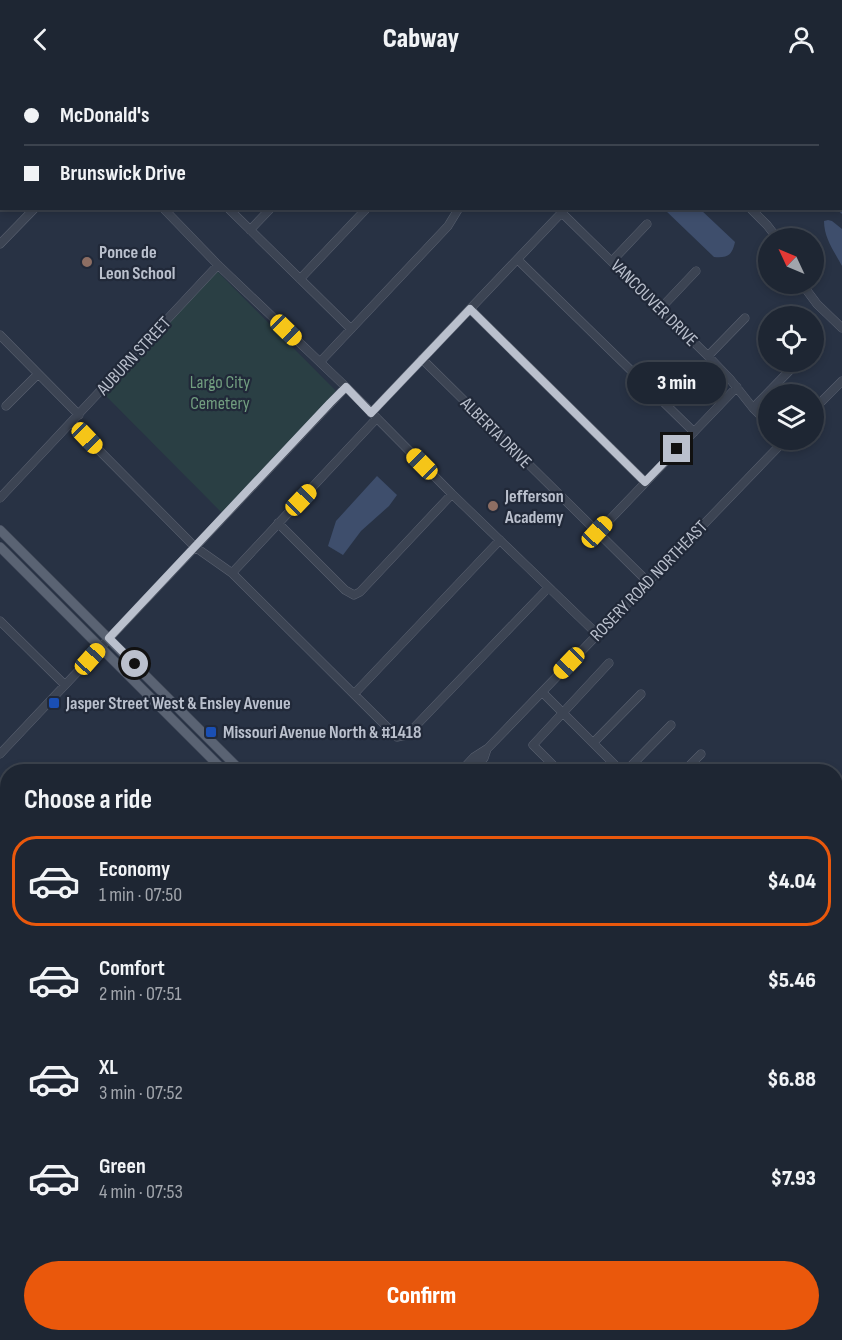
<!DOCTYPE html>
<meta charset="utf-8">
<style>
body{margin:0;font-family:"Sofia Sans Condensed",sans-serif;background:#262e3b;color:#f1f3f6;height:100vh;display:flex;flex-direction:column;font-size:22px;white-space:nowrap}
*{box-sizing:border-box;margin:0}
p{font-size:20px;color:#a1a5ac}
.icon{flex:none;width:33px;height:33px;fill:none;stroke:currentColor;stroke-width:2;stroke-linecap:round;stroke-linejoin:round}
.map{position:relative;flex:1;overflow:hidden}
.sheet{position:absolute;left:0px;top:686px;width:843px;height:578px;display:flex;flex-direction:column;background:#1e2633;border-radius:24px 24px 0 0;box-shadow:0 3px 9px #0003,0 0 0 2px #3c434e}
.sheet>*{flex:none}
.top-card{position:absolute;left:0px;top:0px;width:843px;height:132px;box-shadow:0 3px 9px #0003,0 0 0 2px #3c434e;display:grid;align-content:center;height:132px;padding:0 24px;background:#1e2633}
.needle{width:39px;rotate:314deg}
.tools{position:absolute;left:758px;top:150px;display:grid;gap:12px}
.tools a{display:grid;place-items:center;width:66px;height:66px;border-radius:50%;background:#1e2633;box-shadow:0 3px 9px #0003,0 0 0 2px #3c434e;font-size:30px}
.end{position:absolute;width:27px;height:27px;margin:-14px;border:8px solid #bac0cd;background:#111;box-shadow:0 0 0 3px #111}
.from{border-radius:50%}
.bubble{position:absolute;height:42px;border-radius:21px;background:#1e2633;box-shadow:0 3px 9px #0003,0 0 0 2px #3c434e;font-size:20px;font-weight:800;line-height:42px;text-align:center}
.car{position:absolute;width:18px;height:36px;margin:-18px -9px;border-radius:8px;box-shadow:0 0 4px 2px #0007;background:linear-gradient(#f5c518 24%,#345 0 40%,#f5c518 0 76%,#345 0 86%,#f5c518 0)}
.top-card b{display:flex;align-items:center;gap:21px;height:57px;font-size:22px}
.top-card b+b{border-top:2px solid #3c434e}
.top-card i{width:15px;height:15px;background:#f1f3f6}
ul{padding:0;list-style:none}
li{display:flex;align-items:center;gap:18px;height:90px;margin:0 12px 9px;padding:0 12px;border:3px solid transparent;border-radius:24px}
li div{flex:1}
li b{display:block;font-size:22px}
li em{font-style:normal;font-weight:800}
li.selected{border-color:#ea580c}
li>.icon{width:54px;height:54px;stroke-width:1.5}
h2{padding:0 24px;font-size:27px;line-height:72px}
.action{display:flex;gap:12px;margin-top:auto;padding:12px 24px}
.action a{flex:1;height:69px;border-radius:36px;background:#ea580c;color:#fff;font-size:24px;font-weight:800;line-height:69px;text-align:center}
header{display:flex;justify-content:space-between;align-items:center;height:78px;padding:0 24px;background:#1e2633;font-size:27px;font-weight:800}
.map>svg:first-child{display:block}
</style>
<header><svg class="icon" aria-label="back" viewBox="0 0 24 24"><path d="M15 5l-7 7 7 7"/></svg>Cabway<svg class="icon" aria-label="person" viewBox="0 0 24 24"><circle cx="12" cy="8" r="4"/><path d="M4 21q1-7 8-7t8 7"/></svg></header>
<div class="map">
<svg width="842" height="1262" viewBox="0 0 842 1262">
<rect width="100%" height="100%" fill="#283244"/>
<path fill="#2a3f44" d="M217 193 336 313 222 435 104 316Z
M290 1256H390L399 1261 398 1262H297Z"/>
<path fill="#3e4e6c" d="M664 131H700L735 164C732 178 727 180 714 179Z
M828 142 832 143 842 151V188C834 173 824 160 824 143Z
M377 398 397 417 389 428 361 453 343 477 328 468 336 443Z
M168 1256H220L226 1262H161Z"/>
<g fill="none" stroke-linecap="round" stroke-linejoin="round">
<path stroke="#3e4e6c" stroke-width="1.5" d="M837 130 842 135"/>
<g stroke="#5b6271" stroke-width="9">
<path id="minor" d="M30 0 31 2
M152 0 154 2
M285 0 286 2
M374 0 375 2
M446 0 447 2
M718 0 719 2
M811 0 813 2
M257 2 258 0
M590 2 591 0
M842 29V30
M0 93 2 94
M163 130 218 187 346 309 452 416 597 556
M228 130 351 251
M750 130 767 147 777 160
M562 135 708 278 730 301 753 330 768 345
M250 152 271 130
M0 166 35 130
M518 182 694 354
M612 183 647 146
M300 201 367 130
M802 206 817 226 842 250
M470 231 645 404
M660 231 696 193
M0 257 79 337
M708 278 745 240
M422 281 648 504
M320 284 448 148 459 130
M6 328 38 296
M753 330 794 288
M813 332 842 303
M371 335 566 130
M72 345 195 469 232 495 397 659 407 657 548 510
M0 420 218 187
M278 445 345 512 354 517 360 514 452 416
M597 455 737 309
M232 495 377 340
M0 543 65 607
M542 614 621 693
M354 616 500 462
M593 665 641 616
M0 676 346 309
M461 693 474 679 488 670 785 362
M471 693 484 680 487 671
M559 693 533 667 609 585
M626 693 671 647
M684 693 701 676
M0 726 8 734
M0 778 8 785
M0 803 8 811
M836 844 842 839
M0 855 8 863
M836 890 842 896
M0 900 8 893
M836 947 842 953
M0 953 8 946
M0 967 8 975
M836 1004 842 1010
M836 1061 842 1067
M0 1074 8 1066
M836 1082 842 1075
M836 1143 842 1136
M0 1178 8 1170
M0 1203 8 1210
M48 1256 50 1262
M251 1256 257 1262
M97 1262 103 1256
M152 1262 158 1256
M594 1262 598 1256
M756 1262 763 1256"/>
</g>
<g stroke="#464d5d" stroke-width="10">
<path id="major" d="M0 452 241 693
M0 469 224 693
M794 1256 801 1262
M811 1256 818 1262"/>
</g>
<use href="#minor" stroke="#3c4453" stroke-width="8"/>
<use href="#major" stroke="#5a6373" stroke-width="9"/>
<path stroke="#5f687a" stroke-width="1.5" stroke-dasharray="6 6" stroke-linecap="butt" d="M0 1021 8 1026
M386 1256 397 1262"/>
</g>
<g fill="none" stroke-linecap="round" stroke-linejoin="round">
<path stroke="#bac0cd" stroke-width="8" d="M135 586 109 560 330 325 346 309 371 335 470 231 645 404 677 371"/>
</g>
<g fill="#8d6e63" stroke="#212939" stroke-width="2">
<circle cx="87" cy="184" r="6"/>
<circle cx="493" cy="428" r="6"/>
</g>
<g fill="#1a4fb4" stroke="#212939" stroke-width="2">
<rect x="48" y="619" width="12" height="12" rx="3"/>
<rect x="205" y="648" width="12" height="12" rx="3"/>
</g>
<g text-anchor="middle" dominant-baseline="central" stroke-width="4.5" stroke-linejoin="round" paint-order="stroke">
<g font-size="18" font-weight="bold" fill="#bac0cd" stroke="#212939" text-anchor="start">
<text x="99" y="174">Ponce de<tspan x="99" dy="21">Leon School</tspan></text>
<text x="505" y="418">Jefferson<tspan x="505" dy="21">Academy</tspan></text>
<text x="66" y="625">Jasper Street West &amp; Ensley Avenue</text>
<text x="223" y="654">Missouri Avenue North &amp; #1418</text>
</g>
<g font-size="18" fill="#bac0cd" stroke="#212939">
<text transform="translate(654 225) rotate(45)">VANCOUVER DRIVE</text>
<text transform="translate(134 278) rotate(-47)">AUBURN STREET</text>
<text transform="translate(496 355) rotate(45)">ALBERTA DRIVE</text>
<text transform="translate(649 503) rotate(-46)">ROSERY ROAD NORTHEAST</text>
</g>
<g font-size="18" fill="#719d7f" stroke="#212939">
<text x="220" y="304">Largo City<tspan x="220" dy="21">Cemetery</tspan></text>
</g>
</g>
</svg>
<div class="tools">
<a><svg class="needle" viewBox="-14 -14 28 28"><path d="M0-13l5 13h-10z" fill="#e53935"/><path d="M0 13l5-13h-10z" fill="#a1a5ac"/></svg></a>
<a><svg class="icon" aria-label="locate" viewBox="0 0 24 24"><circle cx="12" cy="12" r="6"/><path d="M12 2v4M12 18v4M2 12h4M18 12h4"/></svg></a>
<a><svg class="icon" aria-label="layers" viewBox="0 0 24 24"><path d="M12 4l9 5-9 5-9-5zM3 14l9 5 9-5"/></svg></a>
</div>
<i class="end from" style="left:135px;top:586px"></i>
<i class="end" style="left:677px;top:371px"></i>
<div class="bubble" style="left:627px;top:284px;width:99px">3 min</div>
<i class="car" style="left:286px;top:252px;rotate:134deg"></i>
<i class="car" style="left:87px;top:360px;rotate:136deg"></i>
<i class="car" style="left:422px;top:386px;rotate:315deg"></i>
<i class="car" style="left:301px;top:422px;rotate:44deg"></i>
<i class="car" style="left:597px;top:454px;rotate:43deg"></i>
<i class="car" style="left:90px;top:581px;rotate:42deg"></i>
<i class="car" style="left:569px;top:585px;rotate:224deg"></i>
<div class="top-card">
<b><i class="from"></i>McDonald's</b>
<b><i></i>Brunswick Drive</b>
</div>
<section class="sheet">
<h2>Choose a ride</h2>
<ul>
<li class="selected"><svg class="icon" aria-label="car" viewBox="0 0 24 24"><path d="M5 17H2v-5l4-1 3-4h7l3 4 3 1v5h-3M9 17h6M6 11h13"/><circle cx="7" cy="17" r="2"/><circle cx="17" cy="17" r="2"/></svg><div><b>Economy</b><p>1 min · 07:50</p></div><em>$4.04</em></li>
<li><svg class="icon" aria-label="car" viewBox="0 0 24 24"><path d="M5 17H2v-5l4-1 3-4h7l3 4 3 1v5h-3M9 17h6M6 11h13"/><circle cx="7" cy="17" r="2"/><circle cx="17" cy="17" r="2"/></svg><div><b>Comfort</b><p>2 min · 07:51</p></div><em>$5.46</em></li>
<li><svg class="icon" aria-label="car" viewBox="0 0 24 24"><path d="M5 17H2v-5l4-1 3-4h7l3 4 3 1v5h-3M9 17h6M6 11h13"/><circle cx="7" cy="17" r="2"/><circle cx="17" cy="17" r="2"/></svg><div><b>XL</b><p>3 min · 07:52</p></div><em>$6.88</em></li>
<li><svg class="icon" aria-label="car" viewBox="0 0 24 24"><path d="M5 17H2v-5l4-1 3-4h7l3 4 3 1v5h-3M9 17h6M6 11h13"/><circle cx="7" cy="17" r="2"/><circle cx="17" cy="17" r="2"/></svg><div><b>Green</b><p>4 min · 07:53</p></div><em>$7.93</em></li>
</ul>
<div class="action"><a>Confirm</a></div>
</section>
</div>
